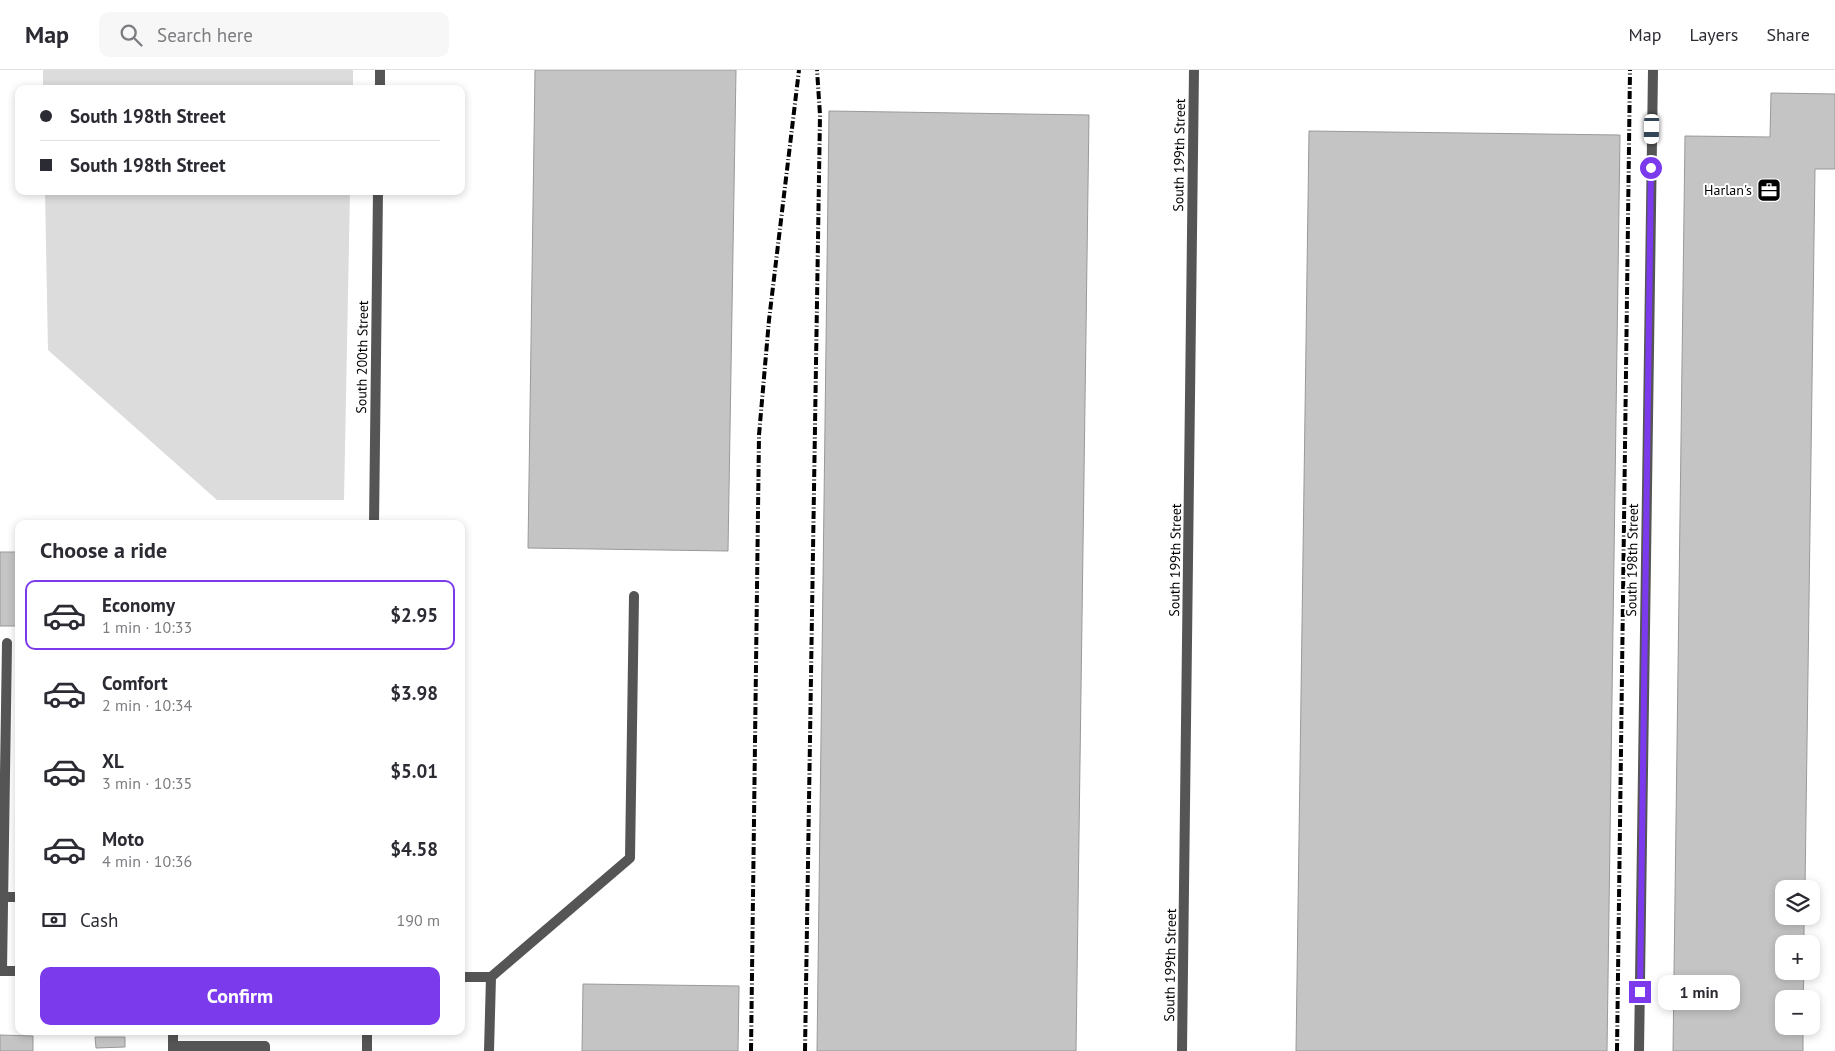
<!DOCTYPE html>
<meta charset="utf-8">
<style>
body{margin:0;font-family:"PT Sans",sans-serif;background:#f7f7f7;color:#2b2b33;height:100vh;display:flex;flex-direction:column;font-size:19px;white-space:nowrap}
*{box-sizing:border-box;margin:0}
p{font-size:16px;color:#7c7c81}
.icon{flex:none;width:28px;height:28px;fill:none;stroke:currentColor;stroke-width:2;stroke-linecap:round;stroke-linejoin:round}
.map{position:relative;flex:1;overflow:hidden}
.side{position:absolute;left:15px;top:450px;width:450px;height:515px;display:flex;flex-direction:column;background:#fff;border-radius:10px;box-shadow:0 2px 8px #0003}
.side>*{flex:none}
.hud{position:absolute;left:15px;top:15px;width:450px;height:110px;border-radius:10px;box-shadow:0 2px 8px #0003;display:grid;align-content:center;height:110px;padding:0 25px;background:#fff}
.controls{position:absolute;left:1775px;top:810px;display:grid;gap:10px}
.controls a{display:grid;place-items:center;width:45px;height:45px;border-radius:10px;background:#fff;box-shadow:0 2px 8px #0003;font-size:25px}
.end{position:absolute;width:22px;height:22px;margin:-11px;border:6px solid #7c3aed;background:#fff;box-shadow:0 0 0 2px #fff}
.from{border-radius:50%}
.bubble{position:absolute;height:35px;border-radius:10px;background:#fff;box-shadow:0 2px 8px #0003;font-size:16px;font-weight:700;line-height:35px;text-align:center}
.car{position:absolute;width:15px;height:30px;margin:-15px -8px;border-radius:6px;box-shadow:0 0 4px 1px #0007;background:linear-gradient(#fff 24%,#345 0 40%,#fff 0 76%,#345 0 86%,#fff 0)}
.hud b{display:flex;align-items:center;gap:18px;height:48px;font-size:19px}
.hud b+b{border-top:1px solid #e1e1e2}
.hud i{width:12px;height:12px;background:#2b2b33}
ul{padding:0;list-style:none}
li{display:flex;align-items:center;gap:15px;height:70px;margin:0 10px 8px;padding:0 15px;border:2px solid transparent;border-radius:10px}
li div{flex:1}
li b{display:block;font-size:19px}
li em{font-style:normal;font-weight:700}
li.on{border-color:#7c3aed}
li>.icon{width:45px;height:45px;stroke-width:1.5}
h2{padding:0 25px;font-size:22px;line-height:60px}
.pay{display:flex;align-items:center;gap:12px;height:55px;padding:0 25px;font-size:19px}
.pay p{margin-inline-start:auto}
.action{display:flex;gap:10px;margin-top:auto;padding:10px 25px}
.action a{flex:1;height:58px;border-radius:10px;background:#7c3aed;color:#fff;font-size:20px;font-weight:700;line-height:58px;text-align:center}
header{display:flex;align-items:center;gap:30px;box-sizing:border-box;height:70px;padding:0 25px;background:#fff;border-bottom:1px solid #e1e1e2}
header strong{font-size:24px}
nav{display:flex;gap:28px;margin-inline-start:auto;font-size:18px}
.search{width:350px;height:45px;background:#f7f7f7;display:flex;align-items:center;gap:12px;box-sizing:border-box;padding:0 18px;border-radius:10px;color:#7c7c81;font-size:19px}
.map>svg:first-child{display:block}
</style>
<header>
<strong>Map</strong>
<div class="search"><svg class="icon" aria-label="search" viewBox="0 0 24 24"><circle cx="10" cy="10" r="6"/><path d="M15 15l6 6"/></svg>Search here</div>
<nav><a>Map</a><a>Layers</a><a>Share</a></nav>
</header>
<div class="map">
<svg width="1835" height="981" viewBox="0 0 1835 981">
<rect width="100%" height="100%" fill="#fff"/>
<path fill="#dcdcdc" d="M43 0H353V19H43Z
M45 121H350L344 430H217L48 280Z"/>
<path fill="#c4c4c4" stroke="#999" d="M535 0H736L728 481 528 478Z
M1771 23 1835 24V99H1815L1805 819H1784V846H1804V874H1784V901H1804L1803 929H1784V956H1803V981H1673L1685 66 1770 67Z
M829 41 1089 45 1076 981H817Z
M1309 61 1620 65 1607 981H1296Z
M0 482H19V556H0Z
M583 914 739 916 738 981H582Z
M0 965 33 966V981H0Z
M95 967H125V977L96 978Z"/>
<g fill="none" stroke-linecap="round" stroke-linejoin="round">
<path stroke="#555" stroke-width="10" d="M3 827H19
M2 901 7 573
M461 907H491L489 981
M491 907 630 788 634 526
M173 961V981
M173 976H265V981"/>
<path stroke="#555" stroke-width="10" d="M380 19V0
M374 454 378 121
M0 901H19
M367 981V961
M1182 981 1194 0
M1639 981 1653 0"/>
<path stroke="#000" stroke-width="4" stroke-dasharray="8 2.5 1 2.5" stroke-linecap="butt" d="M751 981 759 365 769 250 799 0
M805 981 820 45 817 0
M1617 981 1630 0"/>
</g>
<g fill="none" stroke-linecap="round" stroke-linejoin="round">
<path stroke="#7c3aed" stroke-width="6" d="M1640 922 1651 98"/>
</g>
<defs>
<g id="office-square" transform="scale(1.25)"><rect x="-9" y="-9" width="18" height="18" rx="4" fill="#000" stroke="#fff"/><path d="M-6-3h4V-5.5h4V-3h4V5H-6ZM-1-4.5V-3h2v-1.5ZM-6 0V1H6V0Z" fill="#fff"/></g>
</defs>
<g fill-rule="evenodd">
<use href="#office-square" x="1769" y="120"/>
</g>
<g text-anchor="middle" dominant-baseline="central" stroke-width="4" stroke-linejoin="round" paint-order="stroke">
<g font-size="14" fill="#000" stroke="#fff">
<text transform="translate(1179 85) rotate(-89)">South 199th Street</text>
<text transform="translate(362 287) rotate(-89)">South 200th Street</text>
<text transform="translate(1175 490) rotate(-89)">South 199th Street</text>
<text transform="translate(1632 490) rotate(-89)">South 198th Street</text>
<text transform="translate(1170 895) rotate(-89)">South 199th Street</text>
</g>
<g font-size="14" fill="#000" stroke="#fff" text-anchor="end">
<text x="1752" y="120">Harlan's</text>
</g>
</g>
</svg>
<div class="controls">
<a><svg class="icon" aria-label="layers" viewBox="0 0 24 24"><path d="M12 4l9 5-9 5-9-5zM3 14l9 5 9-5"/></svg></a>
<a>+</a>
<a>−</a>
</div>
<i class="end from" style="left:1651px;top:98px"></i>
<i class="end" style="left:1640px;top:922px"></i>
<div class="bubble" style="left:1658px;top:905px;width:82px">1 min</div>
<i class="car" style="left:1652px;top:59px;rotate:181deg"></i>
<div class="hud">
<b><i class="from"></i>South 198th Street</b>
<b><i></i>South 198th Street</b>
</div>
<section class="side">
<h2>Choose a ride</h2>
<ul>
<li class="on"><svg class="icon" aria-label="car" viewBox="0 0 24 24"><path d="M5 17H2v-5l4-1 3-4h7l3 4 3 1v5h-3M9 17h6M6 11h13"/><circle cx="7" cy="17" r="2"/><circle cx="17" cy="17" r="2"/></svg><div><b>Economy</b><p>1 min · 10:33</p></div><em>$2.95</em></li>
<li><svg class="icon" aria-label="car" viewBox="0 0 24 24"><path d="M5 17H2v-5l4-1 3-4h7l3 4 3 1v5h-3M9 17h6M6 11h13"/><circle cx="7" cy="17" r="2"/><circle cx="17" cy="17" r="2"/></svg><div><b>Comfort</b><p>2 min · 10:34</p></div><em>$3.98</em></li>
<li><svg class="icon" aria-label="car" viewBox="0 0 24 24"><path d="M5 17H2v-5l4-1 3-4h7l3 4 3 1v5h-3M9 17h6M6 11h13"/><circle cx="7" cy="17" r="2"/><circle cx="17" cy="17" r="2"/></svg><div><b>XL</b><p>3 min · 10:35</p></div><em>$5.01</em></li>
<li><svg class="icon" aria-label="car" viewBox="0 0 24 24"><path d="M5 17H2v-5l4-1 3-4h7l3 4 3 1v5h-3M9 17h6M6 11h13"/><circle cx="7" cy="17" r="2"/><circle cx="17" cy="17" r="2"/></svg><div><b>Moto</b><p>4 min · 10:36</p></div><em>$4.58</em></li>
</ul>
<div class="pay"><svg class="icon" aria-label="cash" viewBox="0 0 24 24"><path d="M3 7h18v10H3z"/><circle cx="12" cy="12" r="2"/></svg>Cash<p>190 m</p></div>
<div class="action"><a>Confirm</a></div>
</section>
</div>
